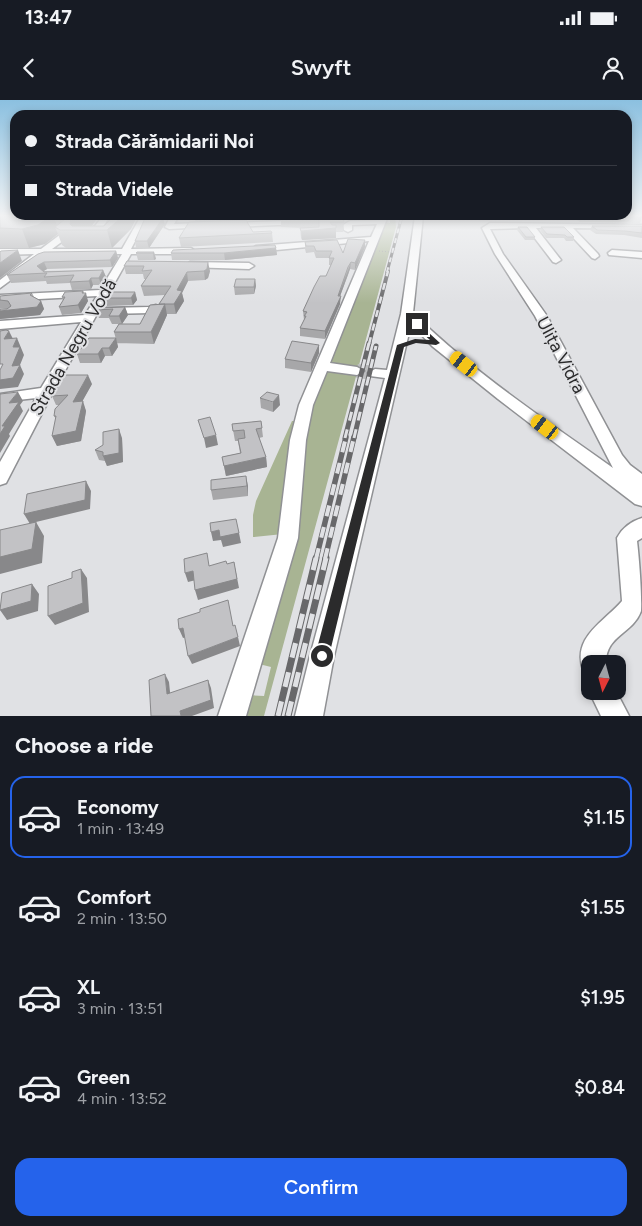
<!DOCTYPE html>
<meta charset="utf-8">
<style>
body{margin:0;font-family:Figtree,sans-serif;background:#20242c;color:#f1f3f6;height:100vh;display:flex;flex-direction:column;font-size:19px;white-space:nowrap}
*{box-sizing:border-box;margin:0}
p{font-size:16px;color:#9ea1a6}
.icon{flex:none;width:28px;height:28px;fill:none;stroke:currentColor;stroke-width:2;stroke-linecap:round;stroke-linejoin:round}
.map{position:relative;height:616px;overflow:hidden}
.drawer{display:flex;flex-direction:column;background:#171b24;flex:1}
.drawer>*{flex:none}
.banner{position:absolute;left:10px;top:10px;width:622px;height:110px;border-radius:15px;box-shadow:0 2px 8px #0003;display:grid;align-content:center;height:110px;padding:0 15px;background:#171b24}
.needle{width:32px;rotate:186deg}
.fabs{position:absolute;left:581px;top:555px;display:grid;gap:10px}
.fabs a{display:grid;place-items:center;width:45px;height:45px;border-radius:10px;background:#171b24;box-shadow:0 2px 8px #0003;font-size:25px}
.end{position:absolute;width:22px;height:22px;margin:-11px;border:6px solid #2b2b2c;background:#fff;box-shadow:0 0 0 2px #fff}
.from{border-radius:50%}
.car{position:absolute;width:15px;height:30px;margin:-15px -8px;border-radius:6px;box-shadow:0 0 4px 1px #0007;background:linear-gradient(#f5c518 24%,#345 0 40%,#f5c518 0 76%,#345 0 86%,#f5c518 0)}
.banner b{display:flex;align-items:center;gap:18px;height:48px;font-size:19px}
.banner b+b{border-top:1px solid #363941}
.banner i{width:12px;height:12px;background:#f1f3f6}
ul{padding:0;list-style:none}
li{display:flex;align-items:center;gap:15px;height:82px;margin:0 10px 8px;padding:0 5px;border:2px solid transparent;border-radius:15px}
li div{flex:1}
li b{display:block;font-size:19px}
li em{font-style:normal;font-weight:600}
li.active{border-color:#2563eb}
li>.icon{width:45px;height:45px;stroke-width:1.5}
h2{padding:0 15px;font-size:22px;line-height:60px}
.action{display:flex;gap:10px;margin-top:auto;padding:10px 15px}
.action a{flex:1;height:58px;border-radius:15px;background:#2563eb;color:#fff;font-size:20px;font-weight:600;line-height:58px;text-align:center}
.status{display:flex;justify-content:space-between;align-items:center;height:35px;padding:0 25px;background:#171b24;direction:ltr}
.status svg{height:14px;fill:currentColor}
header{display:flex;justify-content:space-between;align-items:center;height:65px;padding:0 15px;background:#171b24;font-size:22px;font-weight:600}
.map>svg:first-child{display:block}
</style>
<div class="status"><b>13:47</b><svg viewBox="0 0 49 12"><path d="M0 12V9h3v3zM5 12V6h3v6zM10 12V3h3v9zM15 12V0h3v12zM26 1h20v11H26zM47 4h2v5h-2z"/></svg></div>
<header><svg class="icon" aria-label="back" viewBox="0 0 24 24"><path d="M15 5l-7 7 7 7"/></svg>Swyft<svg class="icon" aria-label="person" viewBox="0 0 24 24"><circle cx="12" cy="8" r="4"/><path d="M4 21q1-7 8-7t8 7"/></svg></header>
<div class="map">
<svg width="642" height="616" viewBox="0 0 642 616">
<rect width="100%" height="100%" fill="#e0e1e4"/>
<path fill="#a8b493" d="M390 116H395L396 127 358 269 330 264 329 261 384 122 390 123Z
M328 270 357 273 264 616H239L246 595 264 596 271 567 255 563 304 327 325 272Z
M292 321H296L283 434 253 437V415L256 401Z"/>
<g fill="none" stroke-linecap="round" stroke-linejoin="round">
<path stroke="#bcbdbf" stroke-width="14" stroke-dasharray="14 7" stroke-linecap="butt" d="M357 271 375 273"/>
<g stroke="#909194" stroke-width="3">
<path id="minor" d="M79 116H86L71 135 52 149H122L141 116H148L131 149 191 148 195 151 191 154H131L53 292 6 383 0 385V362L36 298 0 302V294L41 288 81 222 0 229V221L85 215 97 196 0 201V195L100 190 122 154H46L0 188V180L34 154 0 155V149H41L65 131Z
M103 116H110C104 126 94 140 81 139V135L95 126Z
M380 116H388L330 263 357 267 364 271 357 275 327 271 313 305 306 340 298 438 246 616H218L278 438 290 340 299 305 369 141 256 152 252 149 256 146 371 137 377 124 352 125V130L348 132 344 130 343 125 350 121 379 120Z
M415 116H423L413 213C473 272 544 319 613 368L535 216 495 154 482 128 490 123 642 125V129L573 128 598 154 599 156 595 159 592 158 564 128H536L561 160 556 163 553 162 527 128 490 129 503 154 547 216 622 355 630 365 642 374V406L635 404 498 299 432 246 411 224 334 556 323 616H295L310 556 385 278 370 276 368 273 375 269 387 270 401 214Z
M170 117 177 119 174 124 207 123 211 125 207 127 169 129 165 127Z
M281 121V125H278L230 127 226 125 230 123Z
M612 150 642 152V158L609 155 608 153Z
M190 162 249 163 254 166 249 169 187 167 185 165Z
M156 205 162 208 151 213 106 214 100 211 106 208 149 207Z
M642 418V438L637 441C639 458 642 496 641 511 633 534 605 535 606 564H590V575L584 573C570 538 603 523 622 501L617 438C622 428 632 421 642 418Z
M590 588V591H616L629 616H601L589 591Z"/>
</g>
<path stroke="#8e8f91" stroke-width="1" stroke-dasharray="1 2" stroke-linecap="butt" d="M379 151 390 152"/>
<use href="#minor" fill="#fff" fill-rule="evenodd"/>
<g stroke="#68686a" stroke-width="3">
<path id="rail-far4" d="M387 172 402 116"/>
</g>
<g stroke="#68686a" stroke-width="4">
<path id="rail-far3" d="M369 244 388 171"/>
</g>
<g stroke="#68686a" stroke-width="5">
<path id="rail-far2" d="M345 338 369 243
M354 338 376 246"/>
</g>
<g stroke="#68686a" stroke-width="5.5">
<path id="rail-far1" d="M316 459 346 337
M325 459 354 337"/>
</g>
<g stroke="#68686a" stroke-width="7">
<path id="rail" d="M278 616 316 458
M288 616 326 458"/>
</g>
<use href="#rail-far4" stroke="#e0e1e4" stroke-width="2" stroke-dasharray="5" stroke-linecap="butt"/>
<use href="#rail-far3" stroke="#e0e1e4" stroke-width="2.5" stroke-dasharray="7" stroke-linecap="butt"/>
<use href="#rail-far2" stroke="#e0e1e4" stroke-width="3" stroke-dasharray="9" stroke-linecap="butt"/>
<use href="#rail-far1" stroke="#e0e1e4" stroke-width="4" stroke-dasharray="11" stroke-linecap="butt"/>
<use href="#rail" stroke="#e0e1e4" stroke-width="5" stroke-dasharray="15" stroke-linecap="butt"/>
</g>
<path fill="#a7a7a9" d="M0 116H99L91 126H104L114 116H137L131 129 112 148H66L62 145 58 134 45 144 29 148H0Z
M195 116H273V119L246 120 253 132 272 133 273 142 181 147 179 138 195 121Z
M282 116 344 122 343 132H336V138L302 140 301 138 300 128H302L281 127V117Z
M578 116H641L642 117 640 123 580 122 577 120Z
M165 124 149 148H136L135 141Z
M592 126H642V138L624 135 596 134 590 130Z
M518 127 535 137 534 140H525L517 130Z
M541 127 574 137 573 141H566L564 138H546L540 130Z
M365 140V147L355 170 350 169 348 175 340 196V204L325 239 300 236V228L304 220 303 211 326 176 331 165H329V158H316L314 152 306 153 305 149V142L343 153Z
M276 148 277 155 225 160H172L171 153Z
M116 151 118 158 112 167 47 169 44 171 103 170 106 177 101 185H93L91 189 72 190 70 183 47 184 46 181 11 183 7 175 38 154Z
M154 152 156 159 154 160H138L136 153Z
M127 161 210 171 208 178 205 180 188 181 182 193 184 201 176 214H167V215L154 244 117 243 114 232 119 224H112L109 218H99L96 210 125 207 128 215 122 224H140L159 204 165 195 144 196 141 186 146 179H144L143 174H126L124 166Z
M255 179 256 186 254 194 235 195 234 187Z
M83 191 88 201 81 213 62 215 59 207 63 201 62 197Z
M135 192 137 200 133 205 107 206 104 198Z
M32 193 34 197 41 201 44 209 40 215 0 219V209H7L0 208V196Z
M116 238 118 247 112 256H105L101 263H80L77 254Z
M319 245V253L311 272 285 268V259Z
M92 284 82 301 86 311 81 341 57 346 52 336 56 319 54 316 59 305H56L52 296Z
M260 298 280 305 273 312 261 308Z
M261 321 263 337 259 338 266 357 267 367 226 376 222 357 240 353 238 341H235L232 324Z
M122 338 123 362 107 366 105 361 99 360 95 350Z
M248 386V396L213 400 211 390Z"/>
<path fill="#88888a" d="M51 116H54L58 129 55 127 58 134 45 144 29 148 22 129Z
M65 116H99L91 127 72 130 68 125Z
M123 116H137L131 129 112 148 107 130Z
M357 116H378V117L357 119Z
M163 118 165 124 149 148 147 141Z
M336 128V138L302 140 301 131Z
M365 140V147L355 170V163Z
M276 148 277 155 225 160 224 153Z
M18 150 22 161 0 178V163Z
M116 151 118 158 112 167 110 160Z
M154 152 156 159 154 160 153 153Z
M44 162 47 169 40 173 37 166Z
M208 162 210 171 208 178 205 180 204 171Z
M351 162 350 169 339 199 341 196 340 204 325 239V231Z
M103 170 106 177 101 185 99 178Z
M187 172 188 181 182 193 184 201 176 214 174 204 177 190Z
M91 178 93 185 91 189 89 181Z
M255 179 256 186 254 194V187Z
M83 191 84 195 86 193 88 201 81 213 78 205Z
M135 192 137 200 133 205 131 198Z
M41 201 44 209 40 215 0 219V211Z
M165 204 167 215 154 244 151 232Z
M125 207 128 215 122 224 119 216Z
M9 231 13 239H4Z
M17 238 24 255 20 265 24 274 18 287 0 289V280L12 266 13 247Z
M116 238 118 247 112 256 109 248Z
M319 245V253L311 272V263Z
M102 248 105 256 101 263 98 254Z
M88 275 92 284 77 311 73 302Z
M18 292 23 301 20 305 23 311 9 334 10 336 0 353V334L2 326 9 303Z
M279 295 280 305 273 312V302Z
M83 301 86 311 81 341 57 346 52 336Z
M119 329 122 338 123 362 107 366 103 356Z
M216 335 218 345 206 348 204 338Z
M266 357 267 367 226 376 224 366Z
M246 376 248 386V396Z
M86 381 91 391 90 409 36 422 44 436 42 463 0 474V457L30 424 24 414Z
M219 430 239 433 241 443 223 447 221 440 213 441 211 432Z
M234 462 239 488 198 500 195 490Z
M81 469 87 478 89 512 55 525 48 516Z
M193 471 196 480 188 482 185 473Z
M32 484 39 494 38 511 7 520 0 510Z
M183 528 187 537 183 538 179 529Z
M238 537 240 546 192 564 188 556Z
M165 574 169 582 171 602 167 594Z
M208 580 211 588 214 608 192 616H181L180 611Z"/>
<path fill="#c2c2c5" stroke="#88888a" d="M0 116H51L38 125 22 129 0 128Z
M69 116H76L71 119 70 124 72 126H104L114 116H123L107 130H60L55 127Z
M282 116H343L344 122H330L332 125H336V128L301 131 300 128 319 127V120L281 117Z
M605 116H641L642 117Z
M145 118H163L147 141H135Z
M246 120 253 132 271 131 272 133 179 138 189 122Z
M592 126H642V133L625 131 597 130Z
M518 127H527L535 137H526Z
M541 127H564L574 137H567L565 135 547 134Z
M348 139 365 140 355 163 351 162 348 167 338 196H341L325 231 300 228 306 216H304L307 212 303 211 314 187 320 176H326L334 158H329L332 151H316L314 146H306L305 142 337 140 343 153Z
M275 145 276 148 224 153H171L173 150Z
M18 150 0 163V152L1 151Z
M116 151 110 160 44 162 37 166 44 172 103 170 99 178H91L89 181 70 182 74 175 44 177 47 173 7 175 38 154 44 152Z
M137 152H154L153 153H136Z
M127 161 208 162 207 169 204 171 187 172 177 190 182 191 174 204H159L171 186H141L152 170 142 171 144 166H124Z
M236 179H255L254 187H234Z
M83 191 82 193H86L78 205 59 207 65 197H62L65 192Z
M112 192H135L131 198H104L108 194Z
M32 193 30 195 41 201 37 207 0 211V209H7L11 206 8 201 0 200V196Z
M165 204 151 232H114L119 224H140L150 205Z
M125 207 119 216H109L113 209 96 210 98 208Z
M6 230 9 231 4 239 17 238 13 247H20L12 266 20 265 13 278 0 280V270L3 264H0V231Z
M89 238H116L109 248H102L98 254H77Z
M292 241 319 245 311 263 285 259Z
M65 275H88L73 302 83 301 76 331 52 336 56 316H54L55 309 68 295 52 296Z
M18 292 9 303 19 302 2 326H5L0 334V294Z
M267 292 279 295 273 302 260 298Z
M210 317 216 335 204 338 198 320Z
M261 321 262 328 256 329 266 357 224 366 222 357 241 353 238 339 245 338 244 330 233 331 232 324Z
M119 329V353L103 356V352L95 350 103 345V332Z
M246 376 247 386 211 390V380Z
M86 381 85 400 24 414 27 394Z
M236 419 239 433 220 437 219 430 211 432 210 423Z
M36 422 32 449 0 457V430Z
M207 453 209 466 226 461 227 464 234 462 237 479 195 490 193 471 185 473 184 459Z
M81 469 83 503 48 516V486L72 478V472Z
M32 484 31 501 0 510 2 493Z
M228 500 233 526 235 525 238 537 188 556 183 528 179 529 178 519 200 512V509Z
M165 574 167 594 208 580 211 600 180 611 181 616H151L149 580Z"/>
<linearGradient id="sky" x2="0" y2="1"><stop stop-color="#8bc0e0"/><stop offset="0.57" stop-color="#f1f2f3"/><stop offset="1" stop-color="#f1f2f3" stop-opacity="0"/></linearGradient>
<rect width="642" height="203" fill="url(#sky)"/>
<path fill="#2b2b2c" d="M417 222 440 243 436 245 416 243 404 247 329 556 327 561 322 563 317 561 315 556 397 245 415 239 430 240 414 226 413 224Z"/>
<g text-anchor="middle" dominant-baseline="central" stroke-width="4" stroke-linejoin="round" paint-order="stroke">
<g font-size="18" fill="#2b2b2c" stroke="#e0e1e4">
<text transform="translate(73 247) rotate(-60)">Strada Negru Vodă</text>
<text transform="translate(561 255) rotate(62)">Ulița Vidra</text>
</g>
</g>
</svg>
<div class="fabs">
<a><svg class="needle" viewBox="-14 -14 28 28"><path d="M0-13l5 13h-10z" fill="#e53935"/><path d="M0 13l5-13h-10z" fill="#9ea1a6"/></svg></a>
</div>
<i class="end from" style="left:322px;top:556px"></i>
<i class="end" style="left:417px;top:224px"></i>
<i class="car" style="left:464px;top:264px;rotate:308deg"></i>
<i class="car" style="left:545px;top:327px;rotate:307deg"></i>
<div class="banner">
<b><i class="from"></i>Strada Cărămidarii Noi</b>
<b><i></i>Strada Videle</b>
</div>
</div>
<section class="drawer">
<h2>Choose a ride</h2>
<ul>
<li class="active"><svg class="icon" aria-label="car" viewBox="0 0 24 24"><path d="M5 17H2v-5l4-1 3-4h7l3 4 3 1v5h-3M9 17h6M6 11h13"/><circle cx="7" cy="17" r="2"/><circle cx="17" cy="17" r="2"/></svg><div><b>Economy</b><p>1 min · 13:49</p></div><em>$1.15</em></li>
<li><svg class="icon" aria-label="car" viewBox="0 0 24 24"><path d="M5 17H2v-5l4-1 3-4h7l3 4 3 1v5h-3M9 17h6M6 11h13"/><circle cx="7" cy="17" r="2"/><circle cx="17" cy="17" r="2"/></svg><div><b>Comfort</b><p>2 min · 13:50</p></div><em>$1.55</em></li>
<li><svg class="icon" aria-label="car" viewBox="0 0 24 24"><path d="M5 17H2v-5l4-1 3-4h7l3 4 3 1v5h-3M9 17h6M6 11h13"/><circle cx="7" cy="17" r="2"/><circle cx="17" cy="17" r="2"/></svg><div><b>XL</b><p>3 min · 13:51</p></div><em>$1.95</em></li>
<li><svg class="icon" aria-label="car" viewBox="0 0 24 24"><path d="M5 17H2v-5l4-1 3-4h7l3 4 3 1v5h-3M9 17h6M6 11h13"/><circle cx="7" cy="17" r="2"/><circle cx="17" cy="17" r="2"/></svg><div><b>Green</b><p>4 min · 13:52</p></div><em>$0.84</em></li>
</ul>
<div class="action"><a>Confirm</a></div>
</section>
